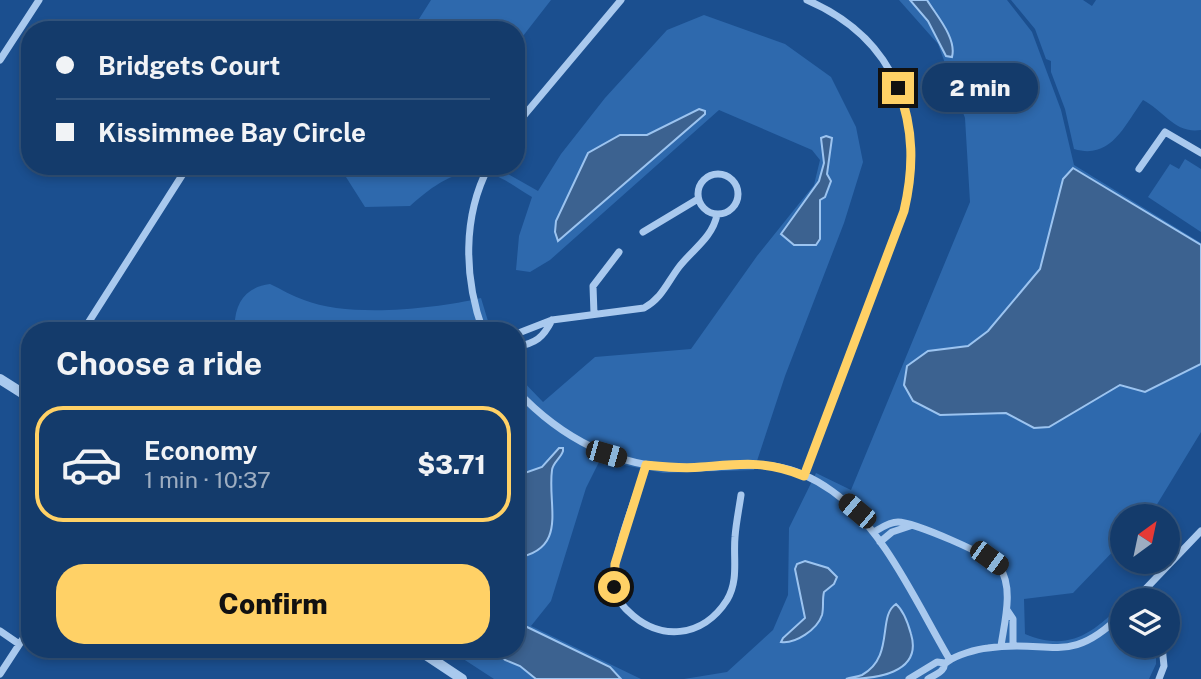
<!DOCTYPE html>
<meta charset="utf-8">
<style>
body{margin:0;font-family:"Public Sans",sans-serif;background:#1d4271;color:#f1f3f6;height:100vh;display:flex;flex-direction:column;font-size:26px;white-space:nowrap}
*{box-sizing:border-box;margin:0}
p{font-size:23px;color:#9dadc1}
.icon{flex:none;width:38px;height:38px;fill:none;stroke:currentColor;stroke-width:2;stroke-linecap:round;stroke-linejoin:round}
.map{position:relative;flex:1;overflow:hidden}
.panel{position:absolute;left:21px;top:322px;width:504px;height:336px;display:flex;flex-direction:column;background:#143b6b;border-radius:28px;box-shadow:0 4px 10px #0003,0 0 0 2px #33557e}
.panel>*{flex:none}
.hud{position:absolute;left:21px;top:21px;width:504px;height:154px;border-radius:28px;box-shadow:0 4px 10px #0003,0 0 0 2px #33557e;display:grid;align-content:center;height:154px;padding:0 35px;background:#143b6b}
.needle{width:46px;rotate:33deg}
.tools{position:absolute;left:1110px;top:504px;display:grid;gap:14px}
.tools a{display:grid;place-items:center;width:70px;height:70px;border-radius:50%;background:#143b6b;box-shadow:0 4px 10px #0003,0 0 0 2px #33557e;font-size:35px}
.end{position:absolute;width:32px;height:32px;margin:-16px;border:9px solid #ffd166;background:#111;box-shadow:0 0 0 4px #111}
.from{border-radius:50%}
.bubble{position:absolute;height:49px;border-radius:24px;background:#143b6b;box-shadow:0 4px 10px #0003,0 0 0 2px #33557e;font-size:23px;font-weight:800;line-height:49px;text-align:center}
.car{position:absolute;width:21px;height:42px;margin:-21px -10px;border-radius:9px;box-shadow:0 0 5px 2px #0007;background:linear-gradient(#222 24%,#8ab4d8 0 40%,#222 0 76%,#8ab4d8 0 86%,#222 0)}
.hud b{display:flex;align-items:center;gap:24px;height:66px;font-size:26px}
.hud b+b{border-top:2px solid #33557e}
.hud i{width:18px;height:18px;background:#f1f3f6}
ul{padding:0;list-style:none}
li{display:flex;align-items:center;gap:21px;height:116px;margin:0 14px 10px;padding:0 21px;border:4px solid transparent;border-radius:28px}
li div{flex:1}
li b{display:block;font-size:26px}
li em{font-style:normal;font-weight:800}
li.current{border-color:#ffd166}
li>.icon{width:63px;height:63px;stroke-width:1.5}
h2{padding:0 35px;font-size:32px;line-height:84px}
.primary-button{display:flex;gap:14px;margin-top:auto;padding:14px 35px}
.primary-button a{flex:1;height:80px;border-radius:28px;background:#ffd166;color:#111;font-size:28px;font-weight:800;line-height:80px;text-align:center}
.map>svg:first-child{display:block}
</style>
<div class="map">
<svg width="1201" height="679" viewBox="0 0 1201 679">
<rect width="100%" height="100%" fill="#1b4f8f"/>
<path fill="#2e69ad" d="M431 0H551L516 45V30H412Z
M899 0H1007L1032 32 1061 110 1074 165 1201 243V432L1156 506 1146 516H1122V542L1073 593 1024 599 1025 634C1068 652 1092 634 1122 604V646H1156V664L1149 679H684L727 672 773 630 788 595 789 528 816 473 851 490 970 202 965 118 938 44Z
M1011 0H1083L1092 6 1096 0H1201V130C1175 134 1164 111 1143 100 1124 126 1111 160 1074 149L1065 109 1051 72V61L1046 59 1035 29Z
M704 15 785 44 831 77 856 127 863 162 844 223 785 376 754 470 663 473 600 460 586 488 551 601 531 626 641 679H494L448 649H516V374L543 402 595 357 691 349 757 256 814 185 820 160 812 150 719 110 550 260 530 272 516 270 519 236 532 197C520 190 507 180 494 175 462 163 432 186 410 206L365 207 339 166H494L538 191 561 154 605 98 667 30Z
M1185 159 1201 169V232L1148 197 1170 164 1179 169Z
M270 284C281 289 292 296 304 300 349 318 434 309 481 298L491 331H235C233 305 245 287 270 284Z"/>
<path fill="#3c6290" stroke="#9cc4f0" stroke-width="2" d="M910 0H927C936 15 957 38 952 57L946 56 928 21Z
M699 109 705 111V114L558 241 555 232 556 221 588 153 620 135H647Z
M826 136 832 138 827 174 831 181 825 197 820 200V239L816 245H794L781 234 819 181 824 163 821 138Z
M1073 168 1201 245V364L1145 392 1120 385 1049 427 1034 428 1006 413 940 415 913 401 904 385 907 366 928 351 968 346 988 331 1040 269 1063 179Z
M559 448H563V451C561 458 553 462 552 470 547 506 569 549 516 558V476L542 467Z
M805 561 828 568 837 577 834 584 824 592C822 600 824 607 822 615 817 630 795 644 781 642L783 638 805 618 795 569 797 564Z
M896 604C904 611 908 623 911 634 923 674 874 679 846 679 851 677 857 677 862 675 895 657 877 616 896 604Z
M525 626 610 667 621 679H536L520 666 505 660 492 649H516V628Z"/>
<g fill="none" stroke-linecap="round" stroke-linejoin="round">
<path stroke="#a9c9ee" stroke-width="7" d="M0 60 39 0
M516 125 621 0
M1139 169 1165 132 1201 153
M698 194a20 20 0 1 1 40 0a20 20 0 1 1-40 0Z
M643 232 698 199
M594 314 593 286 619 252
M83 331 188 166
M483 331C464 278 462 217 489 166
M516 334 552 320 644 308C662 298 667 283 679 267 693 249 712 238 717 215
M516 347C536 343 543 338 552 320
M516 390C560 437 614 466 679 468 741 470 774 450 832 491 883 527 918 606 950 660
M646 465C636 500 614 547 614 583 614 592 621 605 628 611 659 642 703 638 727 600 739 580 733 558 735 537 736 523 739 509 741 495
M804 476 904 211C925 119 897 39 807 0
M874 532C881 528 889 522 898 522 913 522 992 555 1000 568 1014 588 1004 624 1001 646
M880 542 892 532 910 526
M1135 600 1201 531
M1007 610 1013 619V645
M0 631 19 644
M0 674 30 628
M909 679 937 662 945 663
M928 679C932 676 939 674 942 670 947 665 941 666 947 662 956 655 977 649 988 648 1050 638 1068 668 1122 614
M1159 679 1164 666 1162 646"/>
<path stroke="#a9c9ee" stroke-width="10" d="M0 379 30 398
M417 649 462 679"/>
</g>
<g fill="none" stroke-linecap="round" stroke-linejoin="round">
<path stroke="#ffd166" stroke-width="9" d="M614 587 615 564 646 465C665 467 683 469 701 467 741 464 765 460 804 476L904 211C914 168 914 129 898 88"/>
</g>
</svg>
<div class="tools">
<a><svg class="needle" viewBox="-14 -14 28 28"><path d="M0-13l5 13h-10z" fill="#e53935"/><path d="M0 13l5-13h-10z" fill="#9dadc1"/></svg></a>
<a><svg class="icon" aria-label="layers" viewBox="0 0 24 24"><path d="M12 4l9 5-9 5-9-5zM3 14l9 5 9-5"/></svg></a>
</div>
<i class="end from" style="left:614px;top:587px"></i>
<i class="end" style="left:898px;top:88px"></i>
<div class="bubble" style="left:922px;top:63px;width:116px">2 min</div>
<i class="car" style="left:606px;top:454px;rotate:106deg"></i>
<i class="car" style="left:857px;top:511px;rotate:310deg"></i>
<i class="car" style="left:989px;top:558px;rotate:126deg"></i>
<div class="hud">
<b><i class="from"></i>Bridgets Court</b>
<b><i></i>Kissimmee Bay Circle</b>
</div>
<section class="panel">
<h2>Choose a ride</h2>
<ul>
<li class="current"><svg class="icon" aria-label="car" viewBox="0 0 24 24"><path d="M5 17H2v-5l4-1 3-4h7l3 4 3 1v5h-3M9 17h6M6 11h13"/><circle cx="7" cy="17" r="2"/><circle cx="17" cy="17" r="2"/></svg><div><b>Economy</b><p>1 min · 10:37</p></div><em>$3.71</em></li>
</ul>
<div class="primary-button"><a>Confirm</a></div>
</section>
</div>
